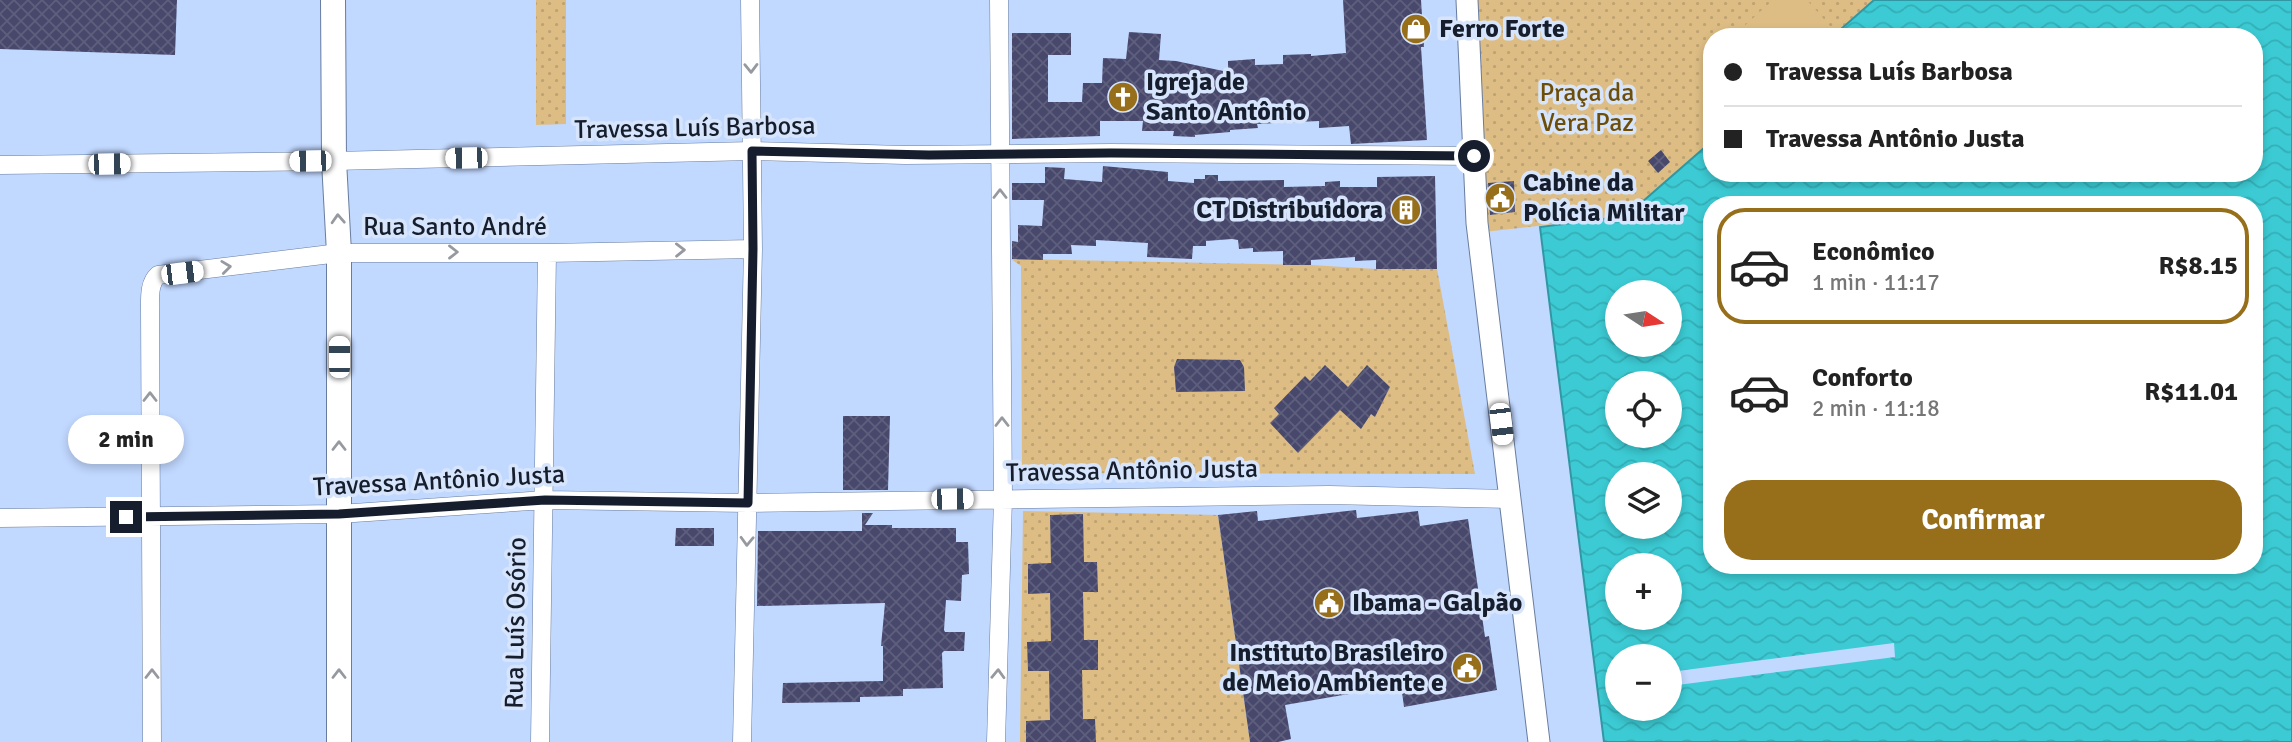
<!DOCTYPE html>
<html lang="pt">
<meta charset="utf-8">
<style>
body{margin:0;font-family:Signika,sans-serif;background:#f2f2f2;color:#222;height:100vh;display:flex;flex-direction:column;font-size:26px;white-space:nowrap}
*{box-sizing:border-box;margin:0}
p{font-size:23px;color:#767676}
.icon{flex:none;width:38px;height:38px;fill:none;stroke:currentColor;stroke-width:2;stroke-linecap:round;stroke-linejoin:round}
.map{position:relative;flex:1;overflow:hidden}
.details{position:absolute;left:1703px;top:196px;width:560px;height:378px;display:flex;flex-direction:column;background:#fff;border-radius:28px;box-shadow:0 4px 10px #0003}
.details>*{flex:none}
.guide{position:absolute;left:1703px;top:28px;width:560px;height:154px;border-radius:28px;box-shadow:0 4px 10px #0003;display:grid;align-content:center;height:154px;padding:0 21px;background:#fff}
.needle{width:46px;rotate:102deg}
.fabs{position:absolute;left:1605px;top:280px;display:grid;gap:14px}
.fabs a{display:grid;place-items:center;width:77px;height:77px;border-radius:50%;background:#fff;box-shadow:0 4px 10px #0003;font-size:35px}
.end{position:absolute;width:32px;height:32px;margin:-16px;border:9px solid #161e2d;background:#fff;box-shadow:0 0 0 4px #fff}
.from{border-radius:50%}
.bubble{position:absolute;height:49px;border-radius:24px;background:#fff;box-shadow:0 4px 10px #0003;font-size:23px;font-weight:800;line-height:49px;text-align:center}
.car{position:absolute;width:21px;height:42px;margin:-21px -10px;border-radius:9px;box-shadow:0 0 5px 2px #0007;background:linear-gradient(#fff 24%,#345 0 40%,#fff 0 76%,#345 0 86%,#fff 0)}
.guide b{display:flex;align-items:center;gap:24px;height:66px;font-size:26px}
.guide b+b{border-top:2px solid #e0e0e0}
.guide i{width:18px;height:18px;background:#222}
ul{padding:12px 0 0;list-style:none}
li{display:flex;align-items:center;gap:21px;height:116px;margin:0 14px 10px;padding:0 7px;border:4px solid transparent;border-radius:28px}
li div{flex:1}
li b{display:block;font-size:26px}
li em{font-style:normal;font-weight:800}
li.current{border-color:#976f1a}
li>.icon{width:63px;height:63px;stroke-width:1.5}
.button{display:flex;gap:14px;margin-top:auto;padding:14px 21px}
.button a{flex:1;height:80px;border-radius:28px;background:#976f1a;color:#fff;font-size:28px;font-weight:800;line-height:80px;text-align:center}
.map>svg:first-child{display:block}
</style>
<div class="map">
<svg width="2292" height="742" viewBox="0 0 2292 742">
<defs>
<pattern id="grass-dots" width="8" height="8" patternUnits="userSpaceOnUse" patternTransform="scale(1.75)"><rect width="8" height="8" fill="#ddbd84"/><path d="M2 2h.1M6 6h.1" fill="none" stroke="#bda272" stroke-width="1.8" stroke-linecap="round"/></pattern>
<pattern id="water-waves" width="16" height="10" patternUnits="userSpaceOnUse" patternTransform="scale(1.75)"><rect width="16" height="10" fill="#3ccbd4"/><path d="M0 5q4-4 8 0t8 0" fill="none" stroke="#34aeb6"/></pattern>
<pattern id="building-cross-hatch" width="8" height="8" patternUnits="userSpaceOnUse" patternTransform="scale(1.75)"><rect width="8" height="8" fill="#47486c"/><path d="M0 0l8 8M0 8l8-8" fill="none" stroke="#5e5f7d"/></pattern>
</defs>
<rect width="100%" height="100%" fill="#c1d8ff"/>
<path fill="url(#grass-dots)" d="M536 0H566V124L536 125Z
M1473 0H1874L1832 37H1712L1711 142 1626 216 1484 232Z
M1011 259 1311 265 1376 269H1437L1475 474 1022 473 1021 266Z
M1023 511 1218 515 1250 742H1020Z"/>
<path fill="#ddbd84" d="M1773 0H1807L1830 26 1818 37H1732Z"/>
<path fill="url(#water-waves)" stroke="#3197a2" stroke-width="2" fill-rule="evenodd" d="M1874 0H2292V742H1604L1540 227 1626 216 1711 142 1712 173H2254V37H1832ZM1712 205H2254V565H1712ZM1617 292H1670V345H1617ZM1617 383H1670V436H1617ZM1617 474H1670V527H1617ZM1617 565H1670V618H1617ZM1617 656H1670V709H1617Z"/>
<path fill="#c1d8ff" d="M1894 643 1895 657 1670 686V672Z"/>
<path fill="url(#building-cross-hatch)" d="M0 0H177L175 55 0 49Z
M1343 0H1421L1424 47H1421L1427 140 1351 144 1349 126 1319 128V121L1257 124 1258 128 1230 130V132L1195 135V137L1173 136 1174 131H1142L1143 121H1100V136L1012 139V33H1071V55H1048V102H1082L1083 83H1102L1103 58 1126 59 1129 32 1161 34 1159 60 1176 61 1228 72V61L1255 59V65L1283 64V55L1311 54V56L1346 53Z
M1661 150 1670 162 1658 173 1648 161Z
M1103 166 1168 172V181L1194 183V179H1205V175H1218V181L1284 180V187L1325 186V182L1340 181V187H1377V177L1435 176 1437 269H1376V260L1355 261V257L1311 260V265H1283V251L1253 252V248L1239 249 1238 240 1232 239 1206 241V246H1193L1192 259 1147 257 1148 243 1096 240V246L1071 245 1072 254H1043V260L1012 259V241L1018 242V225L1042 226 1044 200H1012V183H1045V167L1065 168 1064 179 1102 182Z
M1514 181 1515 212 1490 215 1488 183Z
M1177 359 1240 360 1244 367 1245 391 1176 392 1174 367Z
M1325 365 1348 387 1367 365 1390 387 1375 417 1371 414 1361 429 1340 410 1298 453 1270 423 1279 414 1274 408 1305 376 1310 381Z
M843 416H890L888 490H843Z
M1356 510 1357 518 1418 511 1420 526 1468 519 1485 637 1489 636 1497 690 1404 707 1401 685 1285 705 1291 739 1278 742H1250L1218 515 1257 511 1258 521Z
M862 513H873L865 525H892V528H956V542H968L969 574 962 575 961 601 946 600 944 630 945 632H965L964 651H944L942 653 943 688 903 689V696L860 697V702L782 703 783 683 883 681V646H881L885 603 757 606 758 531H862Z
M1083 514 1084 562H1097L1098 592H1083L1084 640H1098V670H1082L1083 719H1095L1096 742H1026V721L1050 720 1049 671H1028L1027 642 1051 641 1050 593 1028 594V564L1051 563 1050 515Z
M676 528H714V546H675Z"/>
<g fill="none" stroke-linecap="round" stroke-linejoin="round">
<g stroke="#687c9f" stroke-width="19">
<path id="minor" d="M0 165 334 161 752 151 905 155 1111 153 1474 156
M0 518 339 514 545 500 748 503 1329 495 1510 499
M152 742 150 309C150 297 149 283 158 275L339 253H547L753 249
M540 742 547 253
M742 742 753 249 750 0
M996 742 1003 498 999 0"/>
</g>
<g stroke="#687c9f" stroke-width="23">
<path id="tertiary" d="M1467 0 1477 223 1539 742"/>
</g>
<g stroke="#687c9f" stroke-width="26">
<path id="secondary" d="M333 0 334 161 339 253V742"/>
</g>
<use href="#minor" stroke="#fff" stroke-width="18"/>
<use href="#tertiary" stroke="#fff" stroke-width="21"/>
<use href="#secondary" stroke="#fff" stroke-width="24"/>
</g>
<defs><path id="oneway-chevron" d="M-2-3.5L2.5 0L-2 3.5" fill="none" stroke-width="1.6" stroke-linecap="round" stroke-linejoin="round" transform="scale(1.75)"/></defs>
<g stroke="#969aa0">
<use href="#oneway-chevron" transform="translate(751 68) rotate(89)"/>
<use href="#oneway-chevron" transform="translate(1000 194) rotate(-90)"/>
<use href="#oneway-chevron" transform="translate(338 219) rotate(-93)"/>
<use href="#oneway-chevron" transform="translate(680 250) rotate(-1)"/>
<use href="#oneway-chevron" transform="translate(453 252)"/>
<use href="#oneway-chevron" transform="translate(226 267) rotate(-7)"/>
<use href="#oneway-chevron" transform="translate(150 397) rotate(-90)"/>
<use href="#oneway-chevron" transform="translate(1002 422) rotate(-90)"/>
<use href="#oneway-chevron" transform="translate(339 446) rotate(-90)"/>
<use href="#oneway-chevron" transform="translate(747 541) rotate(92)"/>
<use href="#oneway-chevron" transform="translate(152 674) rotate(-90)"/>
<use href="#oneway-chevron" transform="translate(339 674) rotate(-90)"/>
<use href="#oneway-chevron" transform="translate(998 674) rotate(-88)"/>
</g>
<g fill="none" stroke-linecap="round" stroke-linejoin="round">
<path stroke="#161e2d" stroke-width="9" d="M126 517 339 514 545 500 748 503 753 249 752 151 929 155 1111 153 1474 156"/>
</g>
<defs>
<g id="shop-disc" transform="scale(1.575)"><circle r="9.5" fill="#976f1a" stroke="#d7e5fc"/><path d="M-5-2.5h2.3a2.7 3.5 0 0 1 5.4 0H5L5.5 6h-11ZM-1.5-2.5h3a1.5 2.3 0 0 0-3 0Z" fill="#fff"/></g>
<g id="church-disc" transform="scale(1.575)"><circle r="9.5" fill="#976f1a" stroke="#d7e5fc"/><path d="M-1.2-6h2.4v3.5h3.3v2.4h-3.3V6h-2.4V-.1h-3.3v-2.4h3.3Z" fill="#fff"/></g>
<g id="civic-disc" transform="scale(1.575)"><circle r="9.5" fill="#976f1a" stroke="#d7e5fc"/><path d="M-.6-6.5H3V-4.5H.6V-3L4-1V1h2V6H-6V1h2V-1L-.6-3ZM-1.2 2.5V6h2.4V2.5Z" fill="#fff"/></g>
<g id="building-disc" transform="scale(1.575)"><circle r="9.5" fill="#976f1a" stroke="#d7e5fc"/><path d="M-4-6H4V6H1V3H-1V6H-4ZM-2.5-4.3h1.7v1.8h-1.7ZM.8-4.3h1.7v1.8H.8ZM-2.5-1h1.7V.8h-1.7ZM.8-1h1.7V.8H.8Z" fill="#fff"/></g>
</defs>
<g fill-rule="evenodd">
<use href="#shop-disc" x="1416" y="29"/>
<use href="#church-disc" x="1123" y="97"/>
<use href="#civic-disc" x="1500" y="198"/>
<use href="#building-disc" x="1406" y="210"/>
<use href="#civic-disc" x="1329" y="603"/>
<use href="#civic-disc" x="1467" y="668"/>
</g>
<g text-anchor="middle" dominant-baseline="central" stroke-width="7" stroke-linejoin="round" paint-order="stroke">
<g font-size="26" font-weight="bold" fill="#161e2d" stroke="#d7e5fc" text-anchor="start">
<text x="1439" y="29">Ferro Forte</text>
<text x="1146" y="82">Igreja de<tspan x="1146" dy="30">Santo Antônio</tspan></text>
<text x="1523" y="183">Cabine da<tspan x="1523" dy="30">Polícia Militar</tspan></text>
<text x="1383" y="210" text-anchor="end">CT Distribuidora</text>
<text x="1352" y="603">Ibama - Galpão</text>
<text x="1444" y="653" text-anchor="end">Instituto Brasileiro<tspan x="1444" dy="30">de Meio Ambiente e</tspan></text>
</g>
<g font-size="26" fill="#6d4e09" stroke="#d7e5fc">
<text x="1587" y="93">Praça da<tspan x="1587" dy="30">Vera Paz</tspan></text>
</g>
<g font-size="26" fill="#161e2d" stroke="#d7e5fc">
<text transform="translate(695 128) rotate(-1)">Travessa Luís Barbosa</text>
<text x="455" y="227">Rua Santo André</text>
<text transform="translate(1132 471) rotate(-1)">Travessa Antônio Justa</text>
<text transform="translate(439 481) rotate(-3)">Travessa Antônio Justa</text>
<text transform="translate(516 623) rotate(-89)">Rua Luís Osório</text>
</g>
</g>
</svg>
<div class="fabs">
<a><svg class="needle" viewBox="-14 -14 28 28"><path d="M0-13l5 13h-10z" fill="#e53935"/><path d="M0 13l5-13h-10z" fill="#767676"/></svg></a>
<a><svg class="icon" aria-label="locate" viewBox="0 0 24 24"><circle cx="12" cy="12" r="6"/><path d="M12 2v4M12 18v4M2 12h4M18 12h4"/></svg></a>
<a><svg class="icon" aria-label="layers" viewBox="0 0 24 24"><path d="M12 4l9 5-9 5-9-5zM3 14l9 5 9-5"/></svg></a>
<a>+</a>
<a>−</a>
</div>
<i class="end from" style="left:1474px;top:156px"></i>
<i class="end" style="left:126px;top:517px"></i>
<div class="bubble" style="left:68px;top:415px;width:116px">2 min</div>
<i class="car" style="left:466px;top:158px;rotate:269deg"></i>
<i class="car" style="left:310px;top:161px;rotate:269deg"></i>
<i class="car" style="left:109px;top:164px;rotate:89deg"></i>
<i class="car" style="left:182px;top:273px;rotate:83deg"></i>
<i class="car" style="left:339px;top:357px;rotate:0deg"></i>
<i class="car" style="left:1501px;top:424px;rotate:173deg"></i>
<i class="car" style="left:952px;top:499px;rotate:89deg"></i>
<div class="guide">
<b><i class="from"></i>Travessa Luís Barbosa</b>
<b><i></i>Travessa Antônio Justa</b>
</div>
<section class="details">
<ul>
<li class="current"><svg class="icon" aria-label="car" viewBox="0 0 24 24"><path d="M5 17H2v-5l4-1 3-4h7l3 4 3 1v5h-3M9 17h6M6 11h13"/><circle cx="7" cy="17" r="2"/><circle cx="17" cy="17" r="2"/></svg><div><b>Econômico</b><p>1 min · 11:17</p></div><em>R$8.15</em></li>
<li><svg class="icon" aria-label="car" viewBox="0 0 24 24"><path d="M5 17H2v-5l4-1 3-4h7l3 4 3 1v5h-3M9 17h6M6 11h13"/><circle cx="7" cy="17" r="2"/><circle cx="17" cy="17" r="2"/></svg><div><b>Conforto</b><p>2 min · 11:18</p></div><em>R$11.01</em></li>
</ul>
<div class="button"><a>Confirmar</a></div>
</section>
</div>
